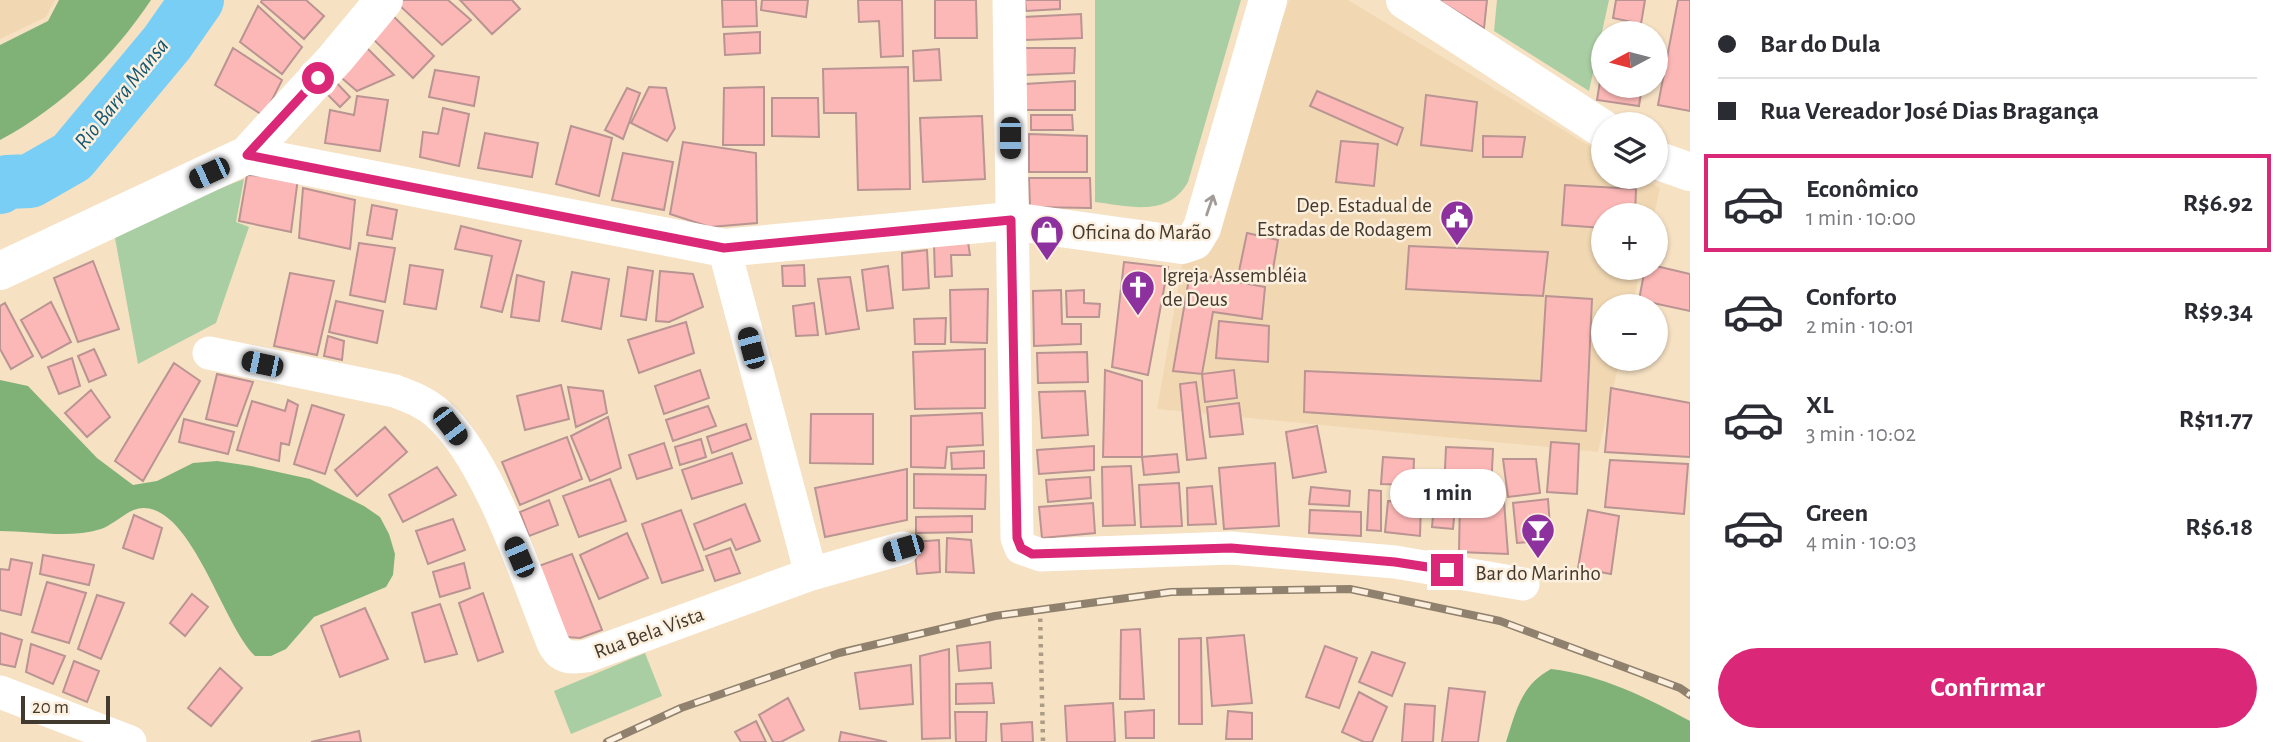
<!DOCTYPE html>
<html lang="pt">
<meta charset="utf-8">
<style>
body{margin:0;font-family:"Alegreya Sans",sans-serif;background:#f7f7f7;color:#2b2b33;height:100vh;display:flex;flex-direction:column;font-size:26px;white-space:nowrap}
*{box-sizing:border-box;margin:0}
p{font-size:23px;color:#7c7c81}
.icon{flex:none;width:38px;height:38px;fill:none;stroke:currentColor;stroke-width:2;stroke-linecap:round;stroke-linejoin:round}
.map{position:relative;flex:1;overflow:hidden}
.panel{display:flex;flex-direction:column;background:#fff;width:595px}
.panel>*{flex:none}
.guide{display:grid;align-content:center;height:154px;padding:0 28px;background:#fff}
.needle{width:46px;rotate:263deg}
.tools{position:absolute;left:1591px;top:21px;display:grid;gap:14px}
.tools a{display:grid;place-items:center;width:77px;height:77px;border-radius:50%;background:#fff;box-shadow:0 2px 5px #0004;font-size:35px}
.scale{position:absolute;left:21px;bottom:18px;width:89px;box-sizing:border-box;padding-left:7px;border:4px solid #433a2f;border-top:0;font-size:19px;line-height:24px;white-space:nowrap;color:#433a2f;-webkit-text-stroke:5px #fcefdd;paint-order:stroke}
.end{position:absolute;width:32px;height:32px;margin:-16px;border:9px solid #db2777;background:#fff;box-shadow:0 0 0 4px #fff}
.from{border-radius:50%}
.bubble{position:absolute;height:49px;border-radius:24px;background:#fff;box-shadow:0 2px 5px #0004;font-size:23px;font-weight:700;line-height:49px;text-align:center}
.car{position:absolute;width:21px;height:42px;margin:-21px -10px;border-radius:9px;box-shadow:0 0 5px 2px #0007;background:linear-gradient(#222 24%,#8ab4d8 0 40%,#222 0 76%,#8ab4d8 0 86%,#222 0)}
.guide b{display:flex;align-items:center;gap:24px;height:66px;font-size:26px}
.guide b+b{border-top:2px solid #e1e1e2}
.guide i{width:18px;height:18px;background:#2b2b33}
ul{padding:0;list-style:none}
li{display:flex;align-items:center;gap:21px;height:98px;margin:0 14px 10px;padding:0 14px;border:4px solid transparent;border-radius:0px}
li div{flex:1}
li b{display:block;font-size:26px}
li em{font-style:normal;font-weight:700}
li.selected{border-color:#db2777}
li>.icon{width:63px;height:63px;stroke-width:1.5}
.cta{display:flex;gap:14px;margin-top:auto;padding:14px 28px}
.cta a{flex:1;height:80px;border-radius:42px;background:#db2777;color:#fff;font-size:28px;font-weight:700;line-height:80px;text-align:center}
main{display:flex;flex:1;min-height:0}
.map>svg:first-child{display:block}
</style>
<main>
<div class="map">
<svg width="1690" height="742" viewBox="0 0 1690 742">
<rect width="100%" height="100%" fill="#f6e1c3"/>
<path fill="#f1d8b3" d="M0 0H55L46 17 0 39Z
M1289 0H1348L1603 154V177H1641L1660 188 1654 215H1603V268H1641L1632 306H1603V359H1620L1598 452 1157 409 1182 266 1213 222Z"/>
<path fill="#aacea3" d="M1095 0H1241L1188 182C1168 218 1129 206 1095 202Z
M1497 0H1609L1589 91 1494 31Z
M244 179 236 222 249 227 216 323 138 364 115 238 180 204Z
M645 653 662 696 571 734 554 691Z"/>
<path fill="#80b277" d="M59 0H151C112 58 62 107 0 140V45L48 21Z
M0 380 28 386 97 458 133 485 157 481 193 463 217 461 251 466 310 479 364 506 380 517 389 534 395 554 393 575 386 587 314 617 286 649 271 656H255C223 625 192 507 143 508 129 508 115 524 101 529 69 539 33 531 0 531Z
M1551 669C1602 675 1645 697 1690 721V742H1506C1516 711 1521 685 1551 669Z"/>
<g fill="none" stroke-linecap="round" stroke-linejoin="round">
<path stroke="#79cef5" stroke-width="54" d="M0 187 7 182 30 181 72 157 167 43 197 0"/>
</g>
<path fill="#fcb8b6" stroke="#b99492" stroke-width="2" d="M262 0H306L324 16 304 39 261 2Z
M403 0H448L471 20 442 45 399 5Z
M460 0H512L520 9 492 34Z
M722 0H756L757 26 723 27Z
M762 0H808L806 17 761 10Z
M858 0H902L903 56 881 57 879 21 859 22Z
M935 0H976L977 38H935Z
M1025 0H1060V9L1026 11Z
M1438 0H1487L1484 28Z
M1616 0H1645L1641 24 1613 18Z
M1678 0H1690V111L1658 105Z
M258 6 302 47 282 74 240 42Z
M390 13 434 56 413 78 371 37Z
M1081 14 1082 38 1025 40 1024 17Z
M760 32V53L725 55 724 34Z
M363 44 394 75 357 91 337 74Z
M233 48 282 80 264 116 215 85Z
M1024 48H1075L1074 73 1025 75Z
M939 49 941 80 914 81 913 51Z
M1603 63V86H1642L1639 106 1597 100Z
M908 67 910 189 858 190 856 113H824L823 69Z
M435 70 479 77 474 106 429 97Z
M332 78 350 97 340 107 323 90Z
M1075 81V110H1025V84Z
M649 87 666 88 675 128 667 141 631 123Z
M764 87V145H723L724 88Z
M627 88 640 93 623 139 605 130Z
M1317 91 1403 128 1397 145 1310 106Z
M1426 95 1477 102 1472 151 1421 145Z
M357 96 388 100 380 151 325 143 330 110 354 115Z
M772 98H818L819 137 772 136Z
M443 108 469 114 459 166 420 157 423 132 438 134Z
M1031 115H1072L1073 130H1031Z
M982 116 985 179 923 182 920 118Z
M571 126 612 138 599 196 556 184Z
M485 133 538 143 532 177 478 168Z
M1029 134 1087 136V172H1029Z
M1483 136 1525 137 1522 157H1483Z
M1341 141 1378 144 1374 186 1336 182Z
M683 142 756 153 757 223 710 227 670 214Z
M623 153 673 162 664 210 612 200Z
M247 175 298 178 291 232 239 221Z
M1029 178H1090L1091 208 1030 207Z
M1565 185 1636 189 1635 215H1603V228L1562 225Z
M303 188 355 200 350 249 299 238Z
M372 205 397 210 392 239 367 235Z
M461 226 521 241 502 312 481 307 492 256 455 249Z
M1247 233 1278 240 1271 281 1238 276Z
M968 242 970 255H951L952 276 935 277 934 244Z
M359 243 395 248 385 302 350 295Z
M1409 246 1548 252 1543 296 1406 289Z
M927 250 929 288 903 290 902 253Z
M93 261 119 329 78 342 54 278Z
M1124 262 1168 267 1148 375 1112 367Z
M410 265 443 270 436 309 404 304Z
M804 265 805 286H783L782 266Z
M888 266 893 308 867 311 862 270Z
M1656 266 1690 274V311L1639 300 1645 268Z
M628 267 653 271 646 320 621 316Z
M660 271 693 274 703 307 669 322 656 321Z
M572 272 609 279 601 329 562 321Z
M290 273 334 281 317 355 274 346Z
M1190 273 1265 287 1262 319 1213 312 1202 374 1173 371Z
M517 275 544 282 539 321 511 317Z
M850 277 859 329 826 334 818 279Z
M988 289 987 343 951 342 950 290Z
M1061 290 1062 324H1081V344L1034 346 1033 291Z
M1084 290V303L1100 304 1099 317H1067L1066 291Z
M1546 296 1592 299 1586 431 1304 412 1305 371 1541 381Z
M336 301 383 311 377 343 329 332Z
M51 302 71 342 42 358 21 320Z
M5 303 33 356 11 369 0 349V306Z
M814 303 818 335 796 336 793 306Z
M946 318 945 344H915L914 319Z
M1219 321 1269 326 1268 362 1216 358Z
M686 322 694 353 639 373 628 340Z
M328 336 344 341 342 360 324 356Z
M94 349 106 375 89 382 78 356Z
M985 349V408L915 409 913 352Z
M1087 352 1088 382 1038 383 1037 353Z
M72 358 80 386 59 394 48 367Z
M174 363 200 381 143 481 115 461Z
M700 370 709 398 664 414 655 386Z
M1105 370 1142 381V457H1103Z
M1234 370 1237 398 1205 402 1202 374Z
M217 374 253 382 237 426 206 419Z
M1196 382 1206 458 1187 460 1180 384Z
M561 385 569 419 525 430 517 396Z
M568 387 603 391 607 413 576 427Z
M1611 388 1690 403V457L1605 452Z
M91 390 110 417 87 437 65 413Z
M1085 391 1088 435 1042 438 1039 392Z
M288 400 298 405 289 445 281 443 279 461 237 450 252 401 285 411Z
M1239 403 1243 434 1210 437 1207 407Z
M312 405 344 415 325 474 294 464Z
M708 406 716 426 673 441 666 420Z
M982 413 983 445 947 447 945 468 911 467V416Z
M811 414H873V464L810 463Z
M608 417 621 468 590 481 571 436Z
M184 419 234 432 228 454 179 442Z
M746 424 751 439 712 453 707 437Z
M1317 426 1326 472 1293 478 1286 432Z
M385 427 407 452 357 496 335 470Z
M567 437 582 479 520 505 502 462Z
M701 439 706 457 680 465 675 447Z
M1551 442 1579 444 1577 494 1547 492Z
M664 443 672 468 637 479 629 455Z
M1094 446V470L1039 474 1037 450Z
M1446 447 1493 449 1491 491 1444 490Z
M984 451V468L952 469 951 453Z
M732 453 742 483 692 499 682 470Z
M1177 454 1179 472 1144 475 1142 457Z
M1383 457 1414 459 1413 485 1381 484Z
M1503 459H1536L1540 493 1508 497Z
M1610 460 1688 464 1684 514 1605 507Z
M1275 463 1279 526 1224 529 1219 468Z
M1131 466 1135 525 1103 526 1102 467Z
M437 467 456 495 403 522 389 495Z
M907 469V520L825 537 815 488Z
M914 474 986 475 985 509 914 508Z
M1090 477 1091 498 1048 502 1046 480Z
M610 479 626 521 579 537 563 496Z
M1179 483 1182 526 1141 527 1139 485Z
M1212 486 1216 524 1188 525 1187 488Z
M1311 487 1350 491 1349 506 1309 504Z
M1369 490 1381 491V531L1367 530Z
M1548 499 1551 540 1517 543 1513 503Z
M549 500 558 525 529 536 520 512Z
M1388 501 1421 503 1420 536 1385 532Z
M1460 501H1504L1508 554 1459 552Z
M1093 503 1095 533 1042 538 1039 507Z
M745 504 760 541 736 550 731 539 704 550 694 524Z
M1434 504 1455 506 1453 529 1432 527Z
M681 510 703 570 662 583 642 524Z
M1310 510 1361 512V536L1309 533Z
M1588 510 1619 516 1611 574 1578 568Z
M134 515 162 528 153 559 123 548Z
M972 516V532L916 533V517Z
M453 519 465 550 428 564 416 531Z
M627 533 648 578 599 599 580 555Z
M947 538 971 540 974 573 946 572Z
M939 540 940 572 917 574 914 542Z
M730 548 740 573 715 581 706 556Z
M572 554 602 630 580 638 567 637 533 568Z
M43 555 94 565 89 585 40 574Z
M11 559 32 563 21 615 0 610V569L9 570Z
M464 563 470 588 440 597 433 572Z
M47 582 86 593 69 643 32 632Z
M483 593 503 652 478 661 459 603Z
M192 594 208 607 185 636 170 623Z
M97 595 124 603 101 659 78 649Z
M440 604 457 654 425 662 412 613Z
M365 608 388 659 340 677 321 626Z
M1140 629 1144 699H1120L1121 630Z
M0 633 22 640 15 667 0 664Z
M1244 635 1252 703 1212 706 1207 638Z
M1201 638 1202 724H1179V639Z
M990 642 991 668 959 671 957 646Z
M31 644 65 656 53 684 26 672Z
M1325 646 1357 658 1339 708 1306 697Z
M949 649 950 738 922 739 920 656Z
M1372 652 1405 663 1392 696 1359 682Z
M74 661 99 671 87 702 63 692Z
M911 665 913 704 860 709 855 673Z
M220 668 242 688 211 726 188 708Z
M992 683 994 703 956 704V684Z
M1449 688 1485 692 1478 742H1442Z
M1359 692 1387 707 1372 742H1364L1342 732Z
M788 698 804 730 781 742H773L759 715Z
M1113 703 1115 742H1067L1065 706Z
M1405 704 1435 706 1433 742H1402Z
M1154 710V738H1126L1125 712Z
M1228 711 1252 713V739H1226Z
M955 712H987L986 742H956Z
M756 721 766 742H741L735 732Z
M1032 722 1033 742H1002L1001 724Z
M359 731 361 742H311Z
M841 732 887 742H839Z"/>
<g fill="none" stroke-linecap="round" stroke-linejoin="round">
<path stroke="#ac9c85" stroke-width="4.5" stroke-dasharray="3.5 5" stroke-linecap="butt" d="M1040 610 1043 742"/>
<path stroke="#fff" stroke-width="33" d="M1009 0 1017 538 1021 548 1041 555 1231 548 1395 562 1523 584
M724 248 811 574
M209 353 395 391C410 397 425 402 437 413 489 458 527 579 553 643 561 659 571 658 587 656L811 574 903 548
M0 692 130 742"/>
<path stroke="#fff" stroke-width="38" d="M1405 0 1603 129
M247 155 724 248 1011 221 1182 245 1194 241 1202 228 1268 0
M1656 160 1690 172
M0 271 247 155 335 59 384 0"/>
<g stroke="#8f816e" stroke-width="8">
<path id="rail" d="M607 742 681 708 839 653 995 616 1171 592 1350 589 1500 621 1680 688 1690 695"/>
</g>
<use href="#rail" stroke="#fcefdd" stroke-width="5" stroke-dasharray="16" stroke-linecap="butt"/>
</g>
<defs><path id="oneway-shaft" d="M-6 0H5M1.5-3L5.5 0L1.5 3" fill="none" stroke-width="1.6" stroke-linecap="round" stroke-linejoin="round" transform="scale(1.75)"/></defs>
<use stroke="#a19c97" href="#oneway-shaft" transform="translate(1210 205) rotate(-71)"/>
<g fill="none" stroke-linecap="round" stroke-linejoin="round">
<path stroke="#db2777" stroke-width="9" d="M318 78 247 155 724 248 1011 220 1017 538 1021 548 1032 554 1231 548 1395 562 1447 570"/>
</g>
<defs>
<g id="civic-pin" transform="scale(1.75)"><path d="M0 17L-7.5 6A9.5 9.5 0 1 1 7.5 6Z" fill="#8c319d" stroke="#fcefdd"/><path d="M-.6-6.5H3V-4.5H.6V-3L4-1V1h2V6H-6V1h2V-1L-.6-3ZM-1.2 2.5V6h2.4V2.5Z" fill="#fff"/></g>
<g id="shop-pin" transform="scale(1.75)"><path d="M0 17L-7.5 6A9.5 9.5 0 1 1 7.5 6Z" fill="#8c319d" stroke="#fcefdd"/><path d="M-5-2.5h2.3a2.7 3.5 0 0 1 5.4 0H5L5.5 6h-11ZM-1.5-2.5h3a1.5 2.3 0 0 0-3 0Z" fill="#fff"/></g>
<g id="church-pin" transform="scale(1.75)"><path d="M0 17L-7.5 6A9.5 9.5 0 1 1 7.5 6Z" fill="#8c319d" stroke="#fcefdd"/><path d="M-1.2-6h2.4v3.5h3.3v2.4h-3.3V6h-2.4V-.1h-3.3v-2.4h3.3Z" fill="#fff"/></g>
<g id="bar-pin" transform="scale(1.75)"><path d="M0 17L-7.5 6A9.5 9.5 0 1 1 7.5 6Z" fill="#8c319d" stroke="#fcefdd"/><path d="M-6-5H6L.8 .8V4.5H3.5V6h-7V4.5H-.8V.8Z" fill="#fff"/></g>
</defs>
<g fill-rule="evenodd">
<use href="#civic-pin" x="1457" y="217"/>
<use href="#shop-pin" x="1047" y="232"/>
<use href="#church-pin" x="1138" y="287"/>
<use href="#bar-pin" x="1538" y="530"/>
</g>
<g text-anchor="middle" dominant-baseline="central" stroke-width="5" stroke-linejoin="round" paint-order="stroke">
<g font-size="21" fill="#433a2f" stroke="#fcefdd" text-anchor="start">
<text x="1432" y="205" text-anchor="end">Dep. Estadual de<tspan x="1432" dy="24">Estradas de Rodagem</tspan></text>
<text x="1072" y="232">Oficina do Marão</text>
<text x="1162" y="275">Igreja Assembléia<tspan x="1162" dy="24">de Deus</tspan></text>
<text x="1538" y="573" text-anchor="middle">Bar do Marinho</text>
</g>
<g font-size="21" fill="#433a2f" stroke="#fcefdd">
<text transform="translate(649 633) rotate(-20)">Rua Bela Vista</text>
</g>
<g font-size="23" font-style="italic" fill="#145873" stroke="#fcefdd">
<text transform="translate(122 94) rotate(-51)">Rio Barra Mansa</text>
</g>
</g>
</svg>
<div class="tools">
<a><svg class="needle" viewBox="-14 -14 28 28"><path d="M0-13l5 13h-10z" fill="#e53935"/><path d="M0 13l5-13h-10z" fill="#7c7c81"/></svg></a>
<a><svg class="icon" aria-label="layers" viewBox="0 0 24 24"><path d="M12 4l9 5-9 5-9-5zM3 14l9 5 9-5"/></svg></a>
<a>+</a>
<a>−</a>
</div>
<div class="scale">20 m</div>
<i class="end from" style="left:318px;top:78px"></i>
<i class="end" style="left:1447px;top:570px"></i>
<div class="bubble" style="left:1390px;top:469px;width:116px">1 min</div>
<i class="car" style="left:1010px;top:138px;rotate:180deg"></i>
<i class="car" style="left:209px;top:173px;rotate:245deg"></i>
<i class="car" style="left:751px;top:348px;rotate:345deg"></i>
<i class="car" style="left:262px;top:364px;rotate:282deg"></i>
<i class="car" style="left:450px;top:426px;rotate:143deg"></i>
<i class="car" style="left:903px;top:548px;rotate:254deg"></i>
<i class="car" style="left:519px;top:557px;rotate:337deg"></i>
</div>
<section class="panel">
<div class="guide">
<b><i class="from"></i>Bar do Dula</b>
<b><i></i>Rua Vereador José Dias Bragança</b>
</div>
<ul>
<li class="selected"><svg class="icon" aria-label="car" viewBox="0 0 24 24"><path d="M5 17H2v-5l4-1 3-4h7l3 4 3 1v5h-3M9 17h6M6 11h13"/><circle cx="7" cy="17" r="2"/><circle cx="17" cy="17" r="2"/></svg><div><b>Econômico</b><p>1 min · 10:00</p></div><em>R$6.92</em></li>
<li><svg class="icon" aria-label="car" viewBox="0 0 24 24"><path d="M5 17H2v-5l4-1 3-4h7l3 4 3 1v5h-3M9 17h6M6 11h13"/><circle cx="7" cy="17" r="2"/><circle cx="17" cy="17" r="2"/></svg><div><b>Conforto</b><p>2 min · 10:01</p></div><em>R$9.34</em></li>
<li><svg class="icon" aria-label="car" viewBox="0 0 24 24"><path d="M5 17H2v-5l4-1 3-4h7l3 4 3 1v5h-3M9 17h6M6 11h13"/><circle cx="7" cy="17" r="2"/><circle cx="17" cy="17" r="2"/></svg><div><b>XL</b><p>3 min · 10:02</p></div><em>R$11.77</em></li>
<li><svg class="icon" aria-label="car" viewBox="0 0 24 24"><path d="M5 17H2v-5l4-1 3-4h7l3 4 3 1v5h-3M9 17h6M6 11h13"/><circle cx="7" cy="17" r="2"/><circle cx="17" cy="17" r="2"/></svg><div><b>Green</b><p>4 min · 10:03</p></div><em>R$6.18</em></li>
</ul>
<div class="cta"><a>Confirmar</a></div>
</section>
</main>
